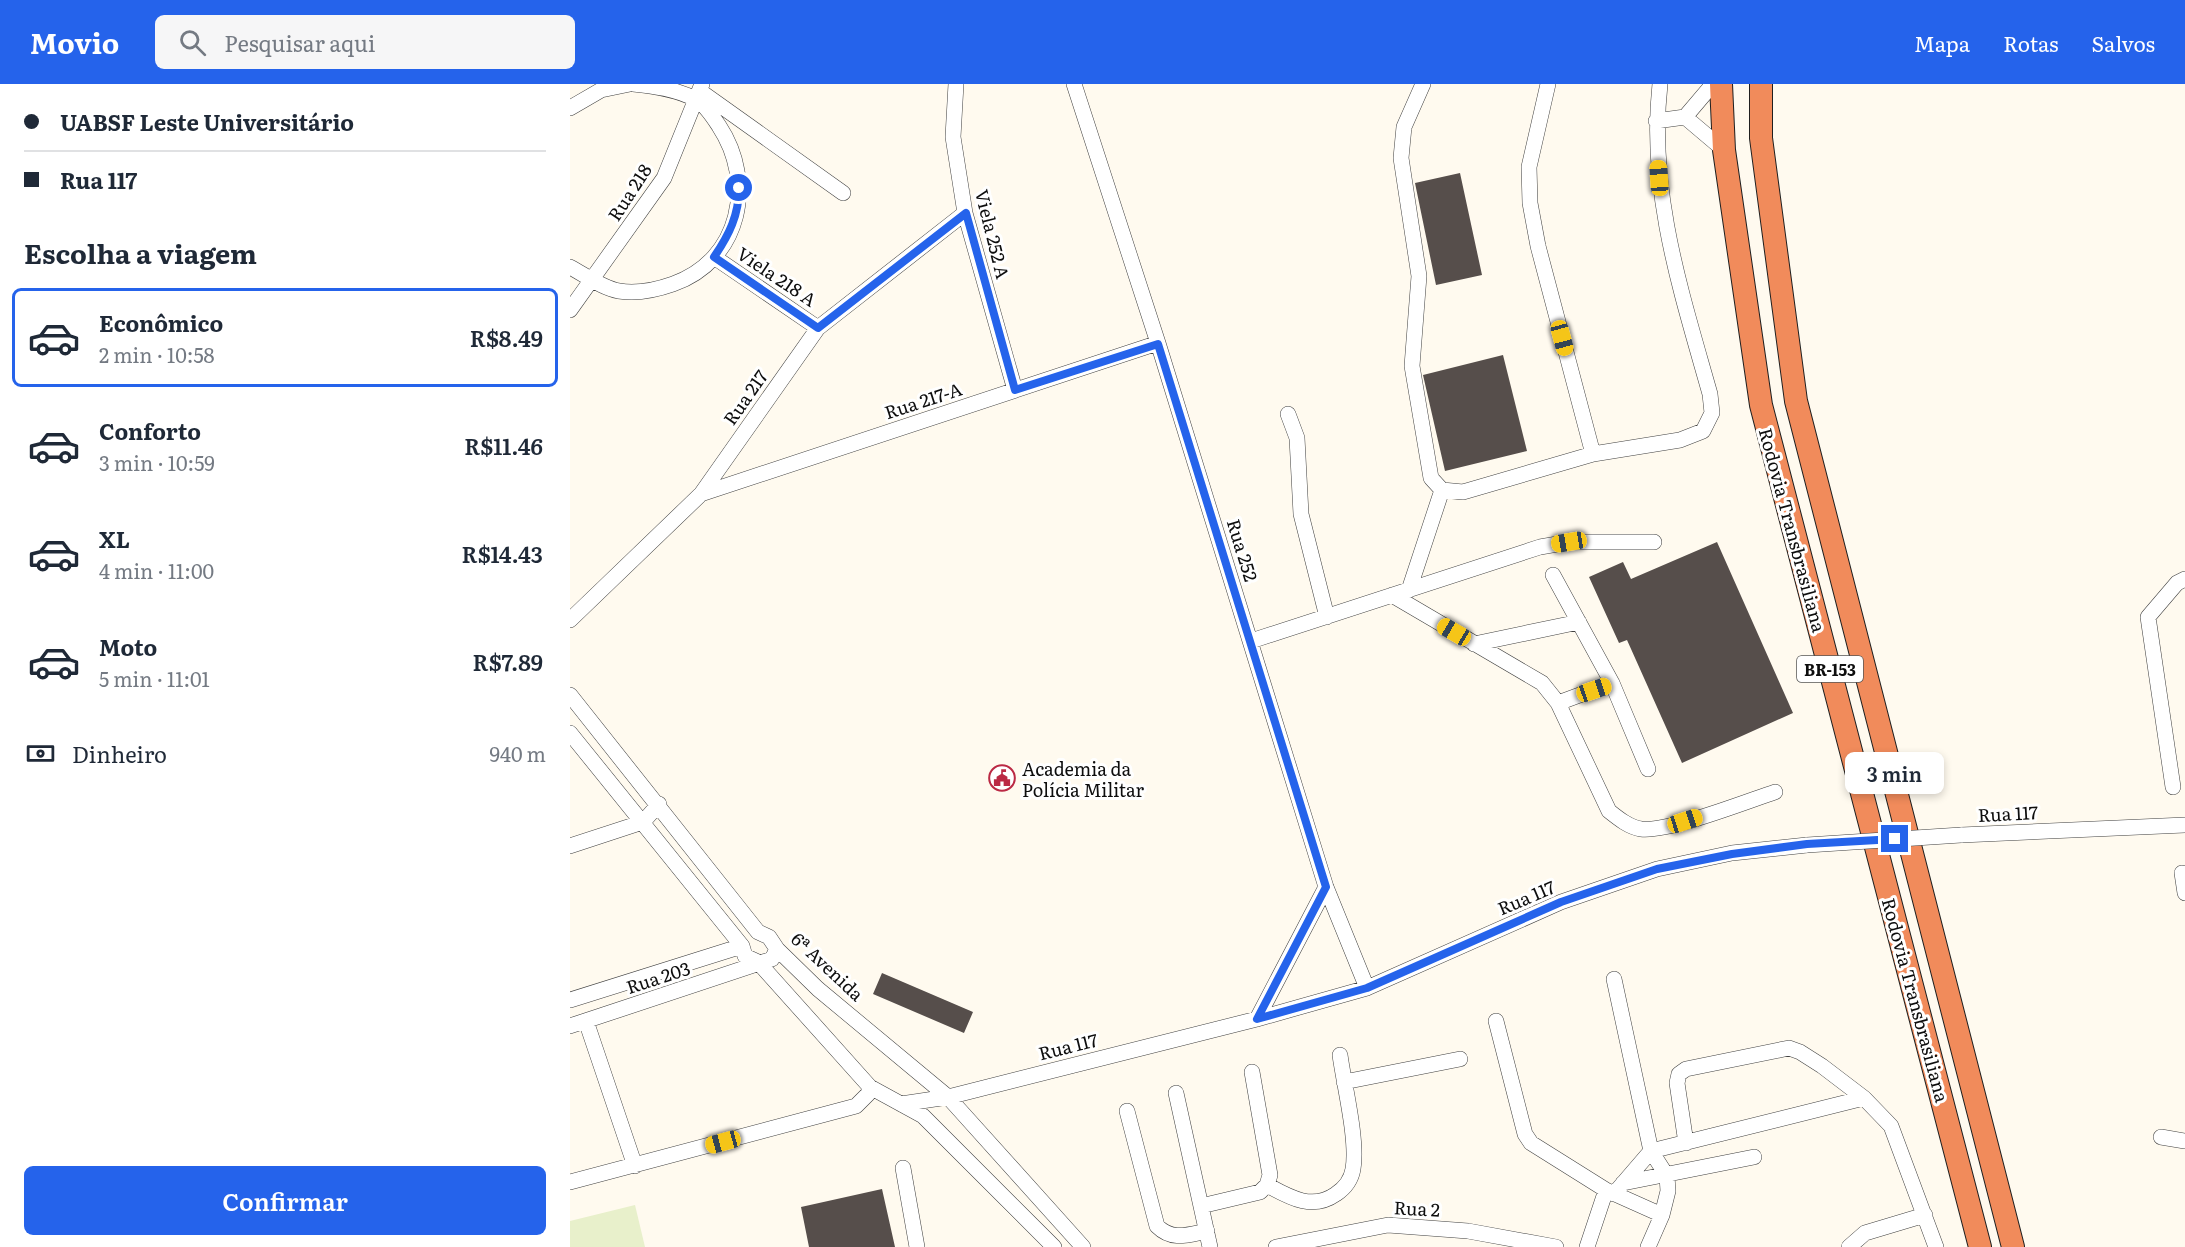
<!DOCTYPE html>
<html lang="pt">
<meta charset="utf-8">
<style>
body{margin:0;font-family:Literata,serif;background:#f6f6f7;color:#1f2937;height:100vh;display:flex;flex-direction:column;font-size:22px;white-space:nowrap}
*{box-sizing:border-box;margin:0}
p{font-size:20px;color:#747a83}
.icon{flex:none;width:33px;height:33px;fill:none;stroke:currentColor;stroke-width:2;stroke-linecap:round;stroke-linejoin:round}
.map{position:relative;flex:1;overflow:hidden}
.sheet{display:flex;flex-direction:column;background:#fff;width:570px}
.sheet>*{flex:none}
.hud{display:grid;align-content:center;height:132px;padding:0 24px;background:#fff}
.end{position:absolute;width:27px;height:27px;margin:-14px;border:8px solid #2563eb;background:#fff;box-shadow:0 0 0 3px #fff}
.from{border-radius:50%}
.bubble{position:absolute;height:42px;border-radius:9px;background:#fff;box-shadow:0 3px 9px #0003;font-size:20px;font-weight:600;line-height:42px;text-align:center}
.car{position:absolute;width:18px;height:36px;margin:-18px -9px;border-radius:8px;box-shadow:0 0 4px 2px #0007;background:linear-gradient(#f5c518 24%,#345 0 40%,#f5c518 0 76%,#345 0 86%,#f5c518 0)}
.hud b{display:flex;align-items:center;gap:21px;height:57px;font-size:22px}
.hud b+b{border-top:2px solid #e0e1e3}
.hud i{width:15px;height:15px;background:#1f2937}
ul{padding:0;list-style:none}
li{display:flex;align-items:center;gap:18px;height:99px;margin:0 12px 9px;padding:0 12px;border:3px solid transparent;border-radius:9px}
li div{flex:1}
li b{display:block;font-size:22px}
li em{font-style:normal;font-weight:600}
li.current{border-color:#2563eb}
li>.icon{width:54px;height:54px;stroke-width:1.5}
h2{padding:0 24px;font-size:27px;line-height:72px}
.pay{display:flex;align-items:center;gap:15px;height:66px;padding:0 24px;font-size:22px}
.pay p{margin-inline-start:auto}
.action{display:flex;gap:12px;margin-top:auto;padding:12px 24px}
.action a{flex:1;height:69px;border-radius:9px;background:#2563eb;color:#fff;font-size:24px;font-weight:600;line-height:69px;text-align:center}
header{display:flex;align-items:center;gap:36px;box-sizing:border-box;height:84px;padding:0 30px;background:#2563eb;color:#fff}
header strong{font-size:28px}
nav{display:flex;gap:33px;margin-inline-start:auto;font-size:21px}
.search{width:420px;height:54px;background:#f6f6f7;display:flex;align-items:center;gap:15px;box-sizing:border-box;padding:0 21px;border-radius:9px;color:#747a83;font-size:22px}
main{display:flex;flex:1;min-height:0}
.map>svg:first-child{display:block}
</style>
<header>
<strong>Movio</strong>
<div class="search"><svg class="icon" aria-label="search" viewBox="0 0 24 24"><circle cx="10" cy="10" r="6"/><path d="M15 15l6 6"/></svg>Pesquisar aqui</div>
<nav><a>Mapa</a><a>Rotas</a><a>Salvos</a></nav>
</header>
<main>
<section class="sheet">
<div class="hud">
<b><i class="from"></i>UABSF Leste Universitário</b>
<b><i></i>Rua 117</b>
</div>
<h2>Escolha a viagem</h2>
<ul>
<li class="current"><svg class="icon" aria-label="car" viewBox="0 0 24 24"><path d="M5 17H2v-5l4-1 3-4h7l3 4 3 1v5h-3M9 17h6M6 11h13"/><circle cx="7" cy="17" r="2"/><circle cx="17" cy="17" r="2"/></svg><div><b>Econômico</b><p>2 min · 10:58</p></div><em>R$8.49</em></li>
<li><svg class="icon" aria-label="car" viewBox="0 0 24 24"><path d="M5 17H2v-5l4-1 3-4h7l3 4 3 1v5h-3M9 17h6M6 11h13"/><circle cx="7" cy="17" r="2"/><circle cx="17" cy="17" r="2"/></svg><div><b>Conforto</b><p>3 min · 10:59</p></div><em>R$11.46</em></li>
<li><svg class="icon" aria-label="car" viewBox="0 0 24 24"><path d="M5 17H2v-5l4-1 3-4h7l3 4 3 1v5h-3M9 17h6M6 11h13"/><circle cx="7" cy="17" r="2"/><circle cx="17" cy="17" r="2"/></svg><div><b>XL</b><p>4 min · 11:00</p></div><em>R$14.43</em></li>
<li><svg class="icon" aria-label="car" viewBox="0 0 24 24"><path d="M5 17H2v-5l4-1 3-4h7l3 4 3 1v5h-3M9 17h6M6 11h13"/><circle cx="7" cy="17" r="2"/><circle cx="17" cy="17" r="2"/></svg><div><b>Moto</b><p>5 min · 11:01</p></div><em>R$7.89</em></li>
</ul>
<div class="pay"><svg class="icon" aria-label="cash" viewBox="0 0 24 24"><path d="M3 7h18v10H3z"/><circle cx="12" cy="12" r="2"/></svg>Dinheiro<p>940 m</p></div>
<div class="action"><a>Confirmar</a></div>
</section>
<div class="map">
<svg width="1615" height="1163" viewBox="0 0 1615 1163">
<rect width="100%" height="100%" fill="#fffaef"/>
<path fill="#e8f0cb" d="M65 1121 75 1163H0V1137Z"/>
<path fill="#564e4b" d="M890 89 912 191 866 201 845 99Z
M933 271 957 367 875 387 853 291Z
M1147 458 1223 629 1112 679 1057 556 1049 559 1019 493 1053 478 1061 495Z
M312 889 403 928 394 949 303 910Z
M312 1105 325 1163H239L231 1123Z"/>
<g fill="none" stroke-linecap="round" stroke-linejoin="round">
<g stroke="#414141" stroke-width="16">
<path id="minor" d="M386 0 383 53 395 129 445 306
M504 0 588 259 756 803 797 904
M853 0 834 43 831 74 849 192 842 282 861 394 872 406 893 408 1023 370 1110 356 1133 347 1142 329 1140 310C1111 207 1078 108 1090 0
M978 0 959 83 960 119 968 162 1023 370
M130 7 273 109
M0 24 31 6 60 0
M1115 33 1154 66
M1086 37 1115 33 1143 0
M144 173 248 244
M0 183C15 191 32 204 49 207 67 210 86 206 103 200 171 176 186 98 149 42 143 33 134 19 125 15 106 5 84 2 63 0
M0 226 94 94 132 0
M718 330 727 354 731 430 757 533
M131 410 588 259
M983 491 1042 599 1078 685
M839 506 872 406
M822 511 972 599 988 619 1039 727C1049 735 1059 743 1071 745 1099 748 1175 718 1205 708
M0 536 131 410 248 244 395 129
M681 557 970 463 999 458H1084
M904 560 1009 538
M0 611 188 848 199 853 207 865 248 905 378 1013 513 1163
M988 619 1042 599
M0 649 172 862 175 872 188 878 300 1003 353 1032 484 1163
M1603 703 1578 533 1607 499 1615 495
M1391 751 1615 741
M0 762 73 738 89 720
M1612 789 1615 809
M1044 895 1081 1067 1097 1092 1098 1107 1092 1131 1078 1163
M0 916 172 862
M687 935 756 803
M16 937 65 1082
M926 937 955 1050 961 1059 1036 1106 1092 1131
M0 942 202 875 207 865
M774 998 890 975
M606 1009 640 1163
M331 1020 378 1013 687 935 797 904 991 818 1087 785 1162 769 1237 761
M557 1027 587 1142C602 1157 617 1151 637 1147
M1591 1053 1615 1057
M1116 1059 1107 999 1109 990 1116 985 1219 964 1230 968 1252 982 1294 1014 1321 1042 1366 1163
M333 1084 347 1163
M0 1098 286 1022 298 1010 300 1003
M1053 1099 1184 1073
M697 1101C719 1113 742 1127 766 1110 775 1104 781 1097 783 1085 788 1056 774 1001 770 971
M1044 1110 1081 1067 1294 1014
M631 1122 690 1108 697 1101 700 1091 682 988
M706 1163 818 1141 898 1147 986 1163
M1017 1163 1036 1106
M1279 1163 1295 1149 1355 1131"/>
</g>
<g stroke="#1f1f1f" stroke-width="24">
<path id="highway" d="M1151 0 1154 66 1191 321 1410 1163
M1191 0V54L1226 317 1443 1163"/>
</g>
<use href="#minor" stroke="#fff" stroke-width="15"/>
<use href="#highway" stroke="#f18b5b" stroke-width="22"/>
<g stroke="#414141" stroke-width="16" stroke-linecap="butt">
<path id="minor-bridge" d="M1237 761 1391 751"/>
</g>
<use href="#minor-bridge" stroke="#fff" stroke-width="15"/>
</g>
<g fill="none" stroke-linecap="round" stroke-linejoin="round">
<path stroke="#2563eb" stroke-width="8" d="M169 104C169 131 159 151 144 173L248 244 396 129 445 306 588 260 756 803 687 935 797 904 991 818 1087 785 1162 770 1237 760 1325 755"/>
</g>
<defs>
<g id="civic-ring" transform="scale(1.35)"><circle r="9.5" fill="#fff" stroke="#bb2944" stroke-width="1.5"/><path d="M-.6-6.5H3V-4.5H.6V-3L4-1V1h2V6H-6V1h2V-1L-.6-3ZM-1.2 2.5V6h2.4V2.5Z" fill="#bb2944"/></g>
</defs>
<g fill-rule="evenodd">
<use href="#civic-ring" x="432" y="694"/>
</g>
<g text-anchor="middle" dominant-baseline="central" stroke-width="6" stroke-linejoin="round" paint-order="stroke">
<rect fill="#fff" stroke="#565656" stroke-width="1.5" x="1227" y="572" width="66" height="26" rx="4.5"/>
<g font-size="16" font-weight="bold" fill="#0e0e0e">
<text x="1260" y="585">BR-153</text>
</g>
<g font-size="18" fill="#0e0e0e" stroke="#fff">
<text transform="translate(59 108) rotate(-57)">Rua 218</text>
<text transform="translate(423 150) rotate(76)">Viela 252 A</text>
<text transform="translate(207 192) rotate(34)">Viela 218 A</text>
<text transform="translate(175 313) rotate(-55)">Rua 217</text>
<text transform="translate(353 316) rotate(-18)">Rua 217-A</text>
<text transform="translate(1223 446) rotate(75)">Rodovia Transbrasiliana</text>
<text transform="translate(673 466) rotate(73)">Rua 252</text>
<text transform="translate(1438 729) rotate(-3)">Rua 117</text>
<text transform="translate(956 813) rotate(-23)">Rua 117</text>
<text transform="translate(258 882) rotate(43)">6ª Avenida</text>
<text transform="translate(88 893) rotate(-18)">Rua 203</text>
<text transform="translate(1346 916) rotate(75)">Rodovia Transbrasiliana</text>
<text transform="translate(498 962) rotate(-14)">Rua 117</text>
<text transform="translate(847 1124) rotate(3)">Rua 2</text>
</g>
<g font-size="18" fill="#0e0e0e" stroke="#fff" text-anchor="start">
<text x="452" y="684">Academia da<tspan x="452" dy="21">Polícia Militar</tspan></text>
</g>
</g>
</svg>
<i class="end from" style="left:169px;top:104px"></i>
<i class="end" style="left:1325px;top:755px"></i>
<div class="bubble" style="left:1275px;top:668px;width:99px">3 min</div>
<i class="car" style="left:1089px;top:94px;rotate:356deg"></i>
<i class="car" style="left:992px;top:254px;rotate:165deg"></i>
<i class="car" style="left:999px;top:458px;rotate:261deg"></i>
<i class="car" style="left:884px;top:548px;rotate:300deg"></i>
<i class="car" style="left:1024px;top:606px;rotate:71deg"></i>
<i class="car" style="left:1115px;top:737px;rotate:72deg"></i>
<i class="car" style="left:153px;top:1058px;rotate:255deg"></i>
</div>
</main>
